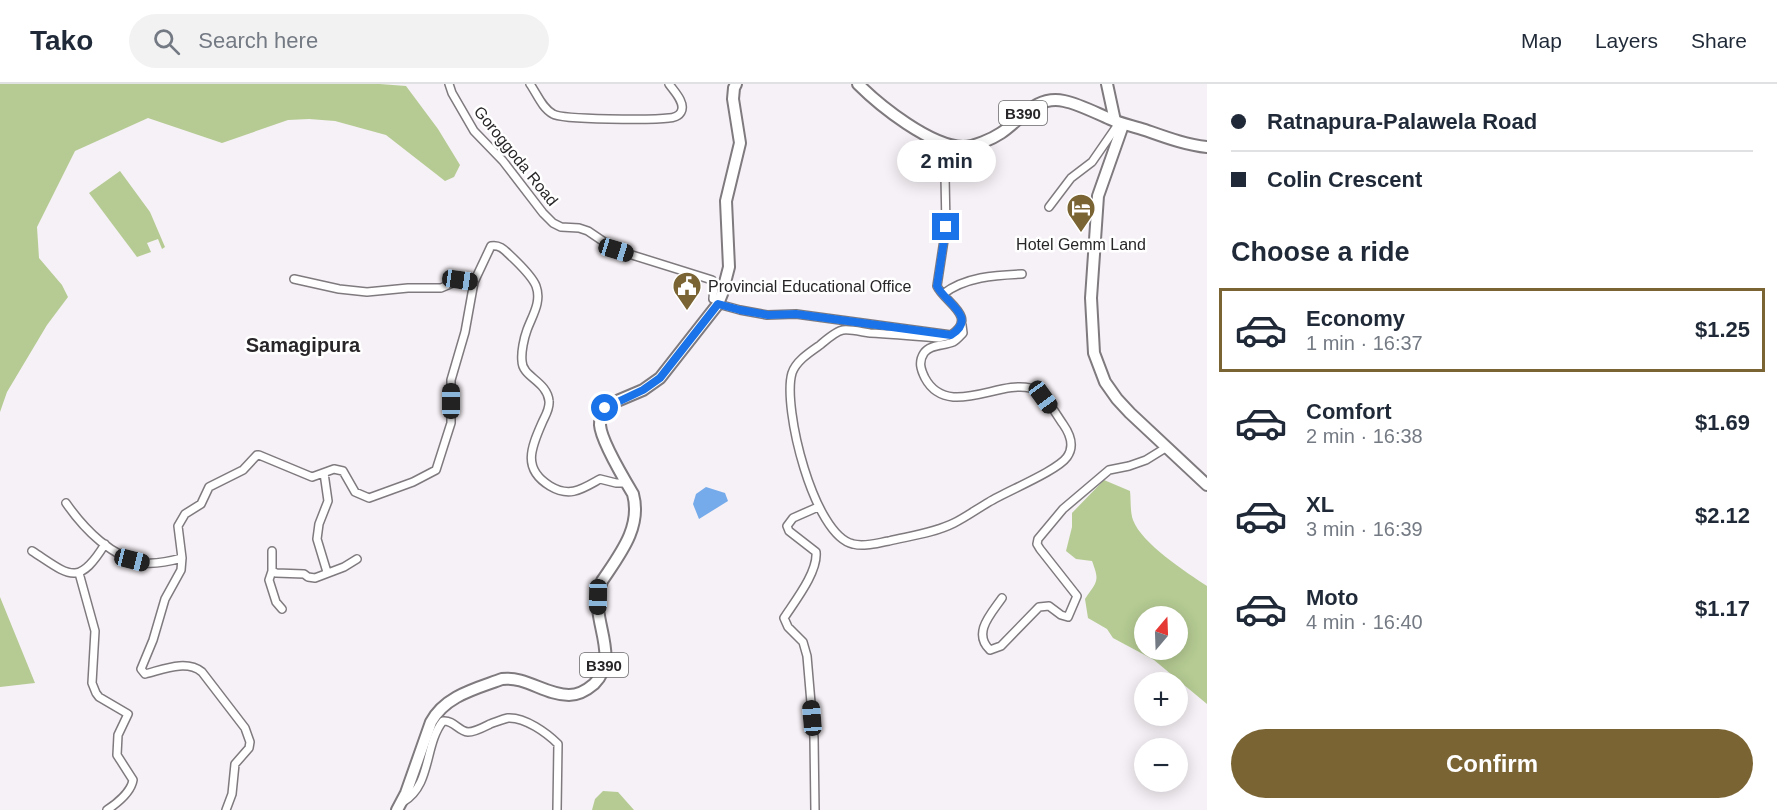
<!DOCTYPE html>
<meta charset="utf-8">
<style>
body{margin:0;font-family:Arial,sans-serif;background:#f2f2f3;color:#1f2937;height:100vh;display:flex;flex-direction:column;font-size:22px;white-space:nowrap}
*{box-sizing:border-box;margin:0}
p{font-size:20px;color:#747a83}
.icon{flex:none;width:33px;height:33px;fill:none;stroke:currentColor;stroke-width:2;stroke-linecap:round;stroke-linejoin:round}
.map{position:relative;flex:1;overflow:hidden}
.sheet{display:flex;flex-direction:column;background:#fff;width:570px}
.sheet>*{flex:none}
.top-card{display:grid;align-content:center;height:132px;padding:0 24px;background:#fff}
.needle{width:39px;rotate:19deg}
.fabs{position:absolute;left:1134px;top:522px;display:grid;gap:12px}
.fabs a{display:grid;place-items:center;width:54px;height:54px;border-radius:50%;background:#fff;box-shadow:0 3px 15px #0003;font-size:30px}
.end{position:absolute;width:27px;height:27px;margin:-14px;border:8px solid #1a73e8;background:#fff;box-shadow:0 0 0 3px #fff}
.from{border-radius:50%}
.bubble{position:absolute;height:42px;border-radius:21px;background:#fff;box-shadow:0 3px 15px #0003;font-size:20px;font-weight:700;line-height:42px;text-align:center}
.car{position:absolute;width:18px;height:36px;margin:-18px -9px;border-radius:8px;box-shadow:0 0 4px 2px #0007;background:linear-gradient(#222 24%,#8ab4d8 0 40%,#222 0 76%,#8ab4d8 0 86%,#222 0)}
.top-card b{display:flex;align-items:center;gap:21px;height:57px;font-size:22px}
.top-card b+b{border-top:2px solid #e0e1e3}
.top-card i{width:15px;height:15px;background:#1f2937}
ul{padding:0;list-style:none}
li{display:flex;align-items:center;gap:18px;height:84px;margin:0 12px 9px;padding:0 12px;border:3px solid transparent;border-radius:0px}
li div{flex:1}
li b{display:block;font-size:22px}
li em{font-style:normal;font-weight:700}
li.active{border-color:#7a6433}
li>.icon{width:54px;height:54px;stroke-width:1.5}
h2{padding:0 24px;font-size:27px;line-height:72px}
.primary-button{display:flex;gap:12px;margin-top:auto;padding:12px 24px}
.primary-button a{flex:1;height:69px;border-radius:36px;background:#7a6433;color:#fff;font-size:24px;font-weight:700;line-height:69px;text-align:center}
header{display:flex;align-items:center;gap:36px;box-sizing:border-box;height:84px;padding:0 30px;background:#fff;border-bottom:2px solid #e0e1e3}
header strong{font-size:28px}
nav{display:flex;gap:33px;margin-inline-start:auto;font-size:21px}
.search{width:420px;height:54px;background:#f2f2f3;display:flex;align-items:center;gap:15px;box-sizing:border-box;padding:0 21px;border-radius:33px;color:#747a83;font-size:22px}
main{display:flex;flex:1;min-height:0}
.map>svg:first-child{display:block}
</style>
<header>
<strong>Tako</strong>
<div class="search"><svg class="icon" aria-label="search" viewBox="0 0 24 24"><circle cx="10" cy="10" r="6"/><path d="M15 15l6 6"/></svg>Search here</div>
<nav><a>Map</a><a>Layers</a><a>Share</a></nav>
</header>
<main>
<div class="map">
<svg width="1207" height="726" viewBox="0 0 1207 726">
<rect width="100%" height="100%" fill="#f6f1f6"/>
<path fill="#b5cb93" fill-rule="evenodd" d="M0 0H380L406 2 438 45 460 81 454 93 445 97 386 51 335 37 309 35 288 36 222 59 148 34 75 67 37 143 39 174 62 201 68 213 47 241 7 308 0 328Z
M120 87 150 128 165 163 162 165 158 155 147 159 151 168 137 173 89 109Z
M1104 396 1130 407C1131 416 1130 428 1133 436 1142 460 1186 488 1207 502V620L1154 576 1113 554 1107 545 1088 534 1085 515C1097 497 1100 498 1092 477L1076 475 1066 467 1072 443V429ZM1144 532H1178V566H1144Z
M0 513 35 599 0 603Z
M603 707 618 708 634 726H592L595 715Z"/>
<path fill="#75abea" d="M706 403 725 409 728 417 699 435 693 420 696 410Z"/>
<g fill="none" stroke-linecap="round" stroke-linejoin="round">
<g stroke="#7f7a7e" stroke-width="10">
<path id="street" d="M449 0 452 9 474 47 503 77 543 129 553 139 561 143 579 144 588 147 616 166 712 196 714 201 713 215 719 217
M530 0C537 10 542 24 553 30 562 36 654 36 669 34 673 34 679 32 681 28 686 19 674 7 669 0
M1049 123 1071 94 1092 78 1119 39
M294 195 339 205 367 208 408 204H441L460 196 474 198
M943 210C965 193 995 191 1022 190
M718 220 740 226 767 231 796 230 951 251C979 233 944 218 937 202L946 143 945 92 951 61
M951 251 938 254C915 252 892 250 870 249 862 248 851 245 843 246 836 247 826 256 820 261 810 268 796 277 792 289 782 323 814 452 853 460 865 463 877 459 889 457 910 452 934 449 954 439 966 433 977 425 989 418 1007 407 1057 387 1067 373 1075 362 1070 350 1063 340 1055 329 1044 307 1030 304 999 296 947 335 925 294 921 286 918 278 924 269 930 260 944 262 953 258 957 256 960 252 963 249L962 241
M324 389 328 417 319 440 317 455 327 488
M66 419C84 445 112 474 145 479 157 480 171 477 182 474
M32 467C69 491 78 504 105 460
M272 467V487L269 496 276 518 282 525
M272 487 276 489 304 490 308 493 315 494 344 483 357 475
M79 489 95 547 92 599 96 609 99 613 128 630 118 651 117 671 133 696C131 708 116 720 107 726
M1002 514C991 530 972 549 990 566L1001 562 1039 523 1049 522 1061 531 1068 533 1077 512 1040 465 1037 460 1038 455 1063 425 1109 386 1129 382 1146 376 1167 363
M403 718C432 701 424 661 443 637 454 636 458 647 468 648 475 648 484 643 490 640 496 638 503 635 508 634 525 633 547 649 558 660L557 726
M226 726 232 710 235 680 249 664 250 658 245 644 202 588C186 575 162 586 145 590L141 585 153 556 165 515 181 486 182 474 178 442 185 430 201 420 209 403 243 386 257 371H259L312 393 334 385 343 387 355 408 369 414 413 398 436 386 451 339V296L465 248 474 198 491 162C501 160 506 168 513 174 521 182 532 192 536 202 542 218 532 232 527 246 524 254 521 268 522 277 522 293 547 297 549 317 550 325 545 332 542 339 531 364 522 385 550 402 570 414 582 405 600 395L616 399H626
M815 726 814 654 807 572 803 558 788 543 784 534C795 517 818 488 816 468L789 447 787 442 793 434 818 423"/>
</g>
<g stroke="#7f7a7e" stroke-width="14">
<path id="secondary" d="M1107 0 1115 37
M1123 41 1098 112 1091 214 1094 269 1105 298 1117 315 1130 329 1207 401"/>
</g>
<g stroke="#7f7a7e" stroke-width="14">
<path id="primary" d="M858 0C880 22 930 62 963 63 974 63 992 55 1001 49 1021 36 1035 11 1064 17 1079 20 1096 29 1110 35 1122 40 1133 42 1145 46 1165 53 1186 61 1207 63
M397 726 406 709 431 638C445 612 475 605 502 595 526 592 545 611 569 611 579 611 587 606 594 600 616 578 600 550 598 524 597 515 599 505 602 497 620 470 642 443 633 410 624 395 601 356 600 341 600 332 603 325 610 320L643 306 660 294 718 220 722 210 729 183 726 117 740 59 733 15 734 4 736 0"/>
</g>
<use href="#street" stroke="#fff" stroke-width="7"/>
<use href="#secondary" stroke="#fff" stroke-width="10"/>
<use href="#primary" stroke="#fff" stroke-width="10"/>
</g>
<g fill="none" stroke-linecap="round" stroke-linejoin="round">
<path stroke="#1a73e8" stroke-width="8" d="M605 324 643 306 660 294 718 220 740 226 768 231 796 230 951 251C979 233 944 218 937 202L946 143"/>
</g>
<defs>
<g id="hotel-pin" transform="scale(1.5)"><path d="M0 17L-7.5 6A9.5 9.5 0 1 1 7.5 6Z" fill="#7a6433" stroke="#fff"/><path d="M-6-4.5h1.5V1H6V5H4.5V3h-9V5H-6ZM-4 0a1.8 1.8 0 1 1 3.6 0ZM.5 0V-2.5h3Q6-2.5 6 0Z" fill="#fff"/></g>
<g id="civic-pin" transform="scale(1.5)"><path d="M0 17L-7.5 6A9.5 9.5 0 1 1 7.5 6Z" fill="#7a6433" stroke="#fff"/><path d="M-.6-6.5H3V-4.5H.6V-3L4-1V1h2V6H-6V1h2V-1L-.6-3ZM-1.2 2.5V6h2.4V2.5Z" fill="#fff"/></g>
</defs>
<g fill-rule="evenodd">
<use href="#hotel-pin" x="1081" y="124"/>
<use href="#civic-pin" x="687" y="202"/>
</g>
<g text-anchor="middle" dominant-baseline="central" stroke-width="5" stroke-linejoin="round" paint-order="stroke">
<g fill="#fff" stroke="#686768" stroke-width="1.5">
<rect x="999" y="17" width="48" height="24" rx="4.5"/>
<rect x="580" y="569" width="48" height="24" rx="4.5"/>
</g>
<g font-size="15" font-weight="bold" fill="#282628">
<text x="1023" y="29">B390</text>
<text x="604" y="581">B390</text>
</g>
<g font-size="16" fill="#282628" stroke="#fff">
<text transform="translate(516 72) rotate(51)">Goroggoda Road</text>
</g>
<g font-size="16" fill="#282628" stroke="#fff">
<text x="1081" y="160">Hotel Gemm Land</text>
<text x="708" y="202" text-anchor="start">Provincial Educational Office</text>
</g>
<g font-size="20" font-weight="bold" fill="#282628" stroke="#fff">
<text x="303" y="261">Samagipura</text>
</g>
</g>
</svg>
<div class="fabs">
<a><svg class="needle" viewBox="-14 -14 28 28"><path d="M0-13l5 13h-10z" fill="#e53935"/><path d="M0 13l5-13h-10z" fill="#747a83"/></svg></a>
<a>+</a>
<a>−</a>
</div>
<i class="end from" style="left:605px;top:324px"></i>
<i class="end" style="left:946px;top:143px"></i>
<div class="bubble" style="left:897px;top:56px;width:99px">2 min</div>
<i class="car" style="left:616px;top:166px;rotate:107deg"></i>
<i class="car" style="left:460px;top:196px;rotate:98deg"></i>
<i class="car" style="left:1043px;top:313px;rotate:144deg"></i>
<i class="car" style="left:451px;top:317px;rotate:0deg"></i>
<i class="car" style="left:132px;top:476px;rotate:104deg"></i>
<i class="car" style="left:598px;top:513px;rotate:181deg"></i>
<i class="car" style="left:812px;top:634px;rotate:355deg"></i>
</div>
<section class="sheet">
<div class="top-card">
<b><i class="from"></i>Ratnapura-Palawela Road</b>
<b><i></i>Colin Crescent</b>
</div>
<h2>Choose a ride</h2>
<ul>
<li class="active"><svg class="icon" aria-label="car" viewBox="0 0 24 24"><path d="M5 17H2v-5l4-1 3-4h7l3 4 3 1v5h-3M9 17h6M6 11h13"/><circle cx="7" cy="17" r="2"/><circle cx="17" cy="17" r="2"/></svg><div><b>Economy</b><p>1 min · 16:37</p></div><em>$1.25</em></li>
<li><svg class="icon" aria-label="car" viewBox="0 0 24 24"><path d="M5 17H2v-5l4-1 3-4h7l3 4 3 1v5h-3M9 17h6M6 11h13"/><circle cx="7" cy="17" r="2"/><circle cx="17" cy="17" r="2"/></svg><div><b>Comfort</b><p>2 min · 16:38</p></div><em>$1.69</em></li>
<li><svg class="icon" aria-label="car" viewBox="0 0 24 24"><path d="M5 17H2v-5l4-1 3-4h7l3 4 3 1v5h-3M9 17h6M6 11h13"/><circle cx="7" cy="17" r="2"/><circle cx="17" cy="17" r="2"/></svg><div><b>XL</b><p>3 min · 16:39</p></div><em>$2.12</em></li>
<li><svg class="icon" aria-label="car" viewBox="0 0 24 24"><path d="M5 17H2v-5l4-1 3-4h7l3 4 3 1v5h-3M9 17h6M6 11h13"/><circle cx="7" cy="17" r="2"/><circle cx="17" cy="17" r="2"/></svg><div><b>Moto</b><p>4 min · 16:40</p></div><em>$1.17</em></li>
</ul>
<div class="primary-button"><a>Confirm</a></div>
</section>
</main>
